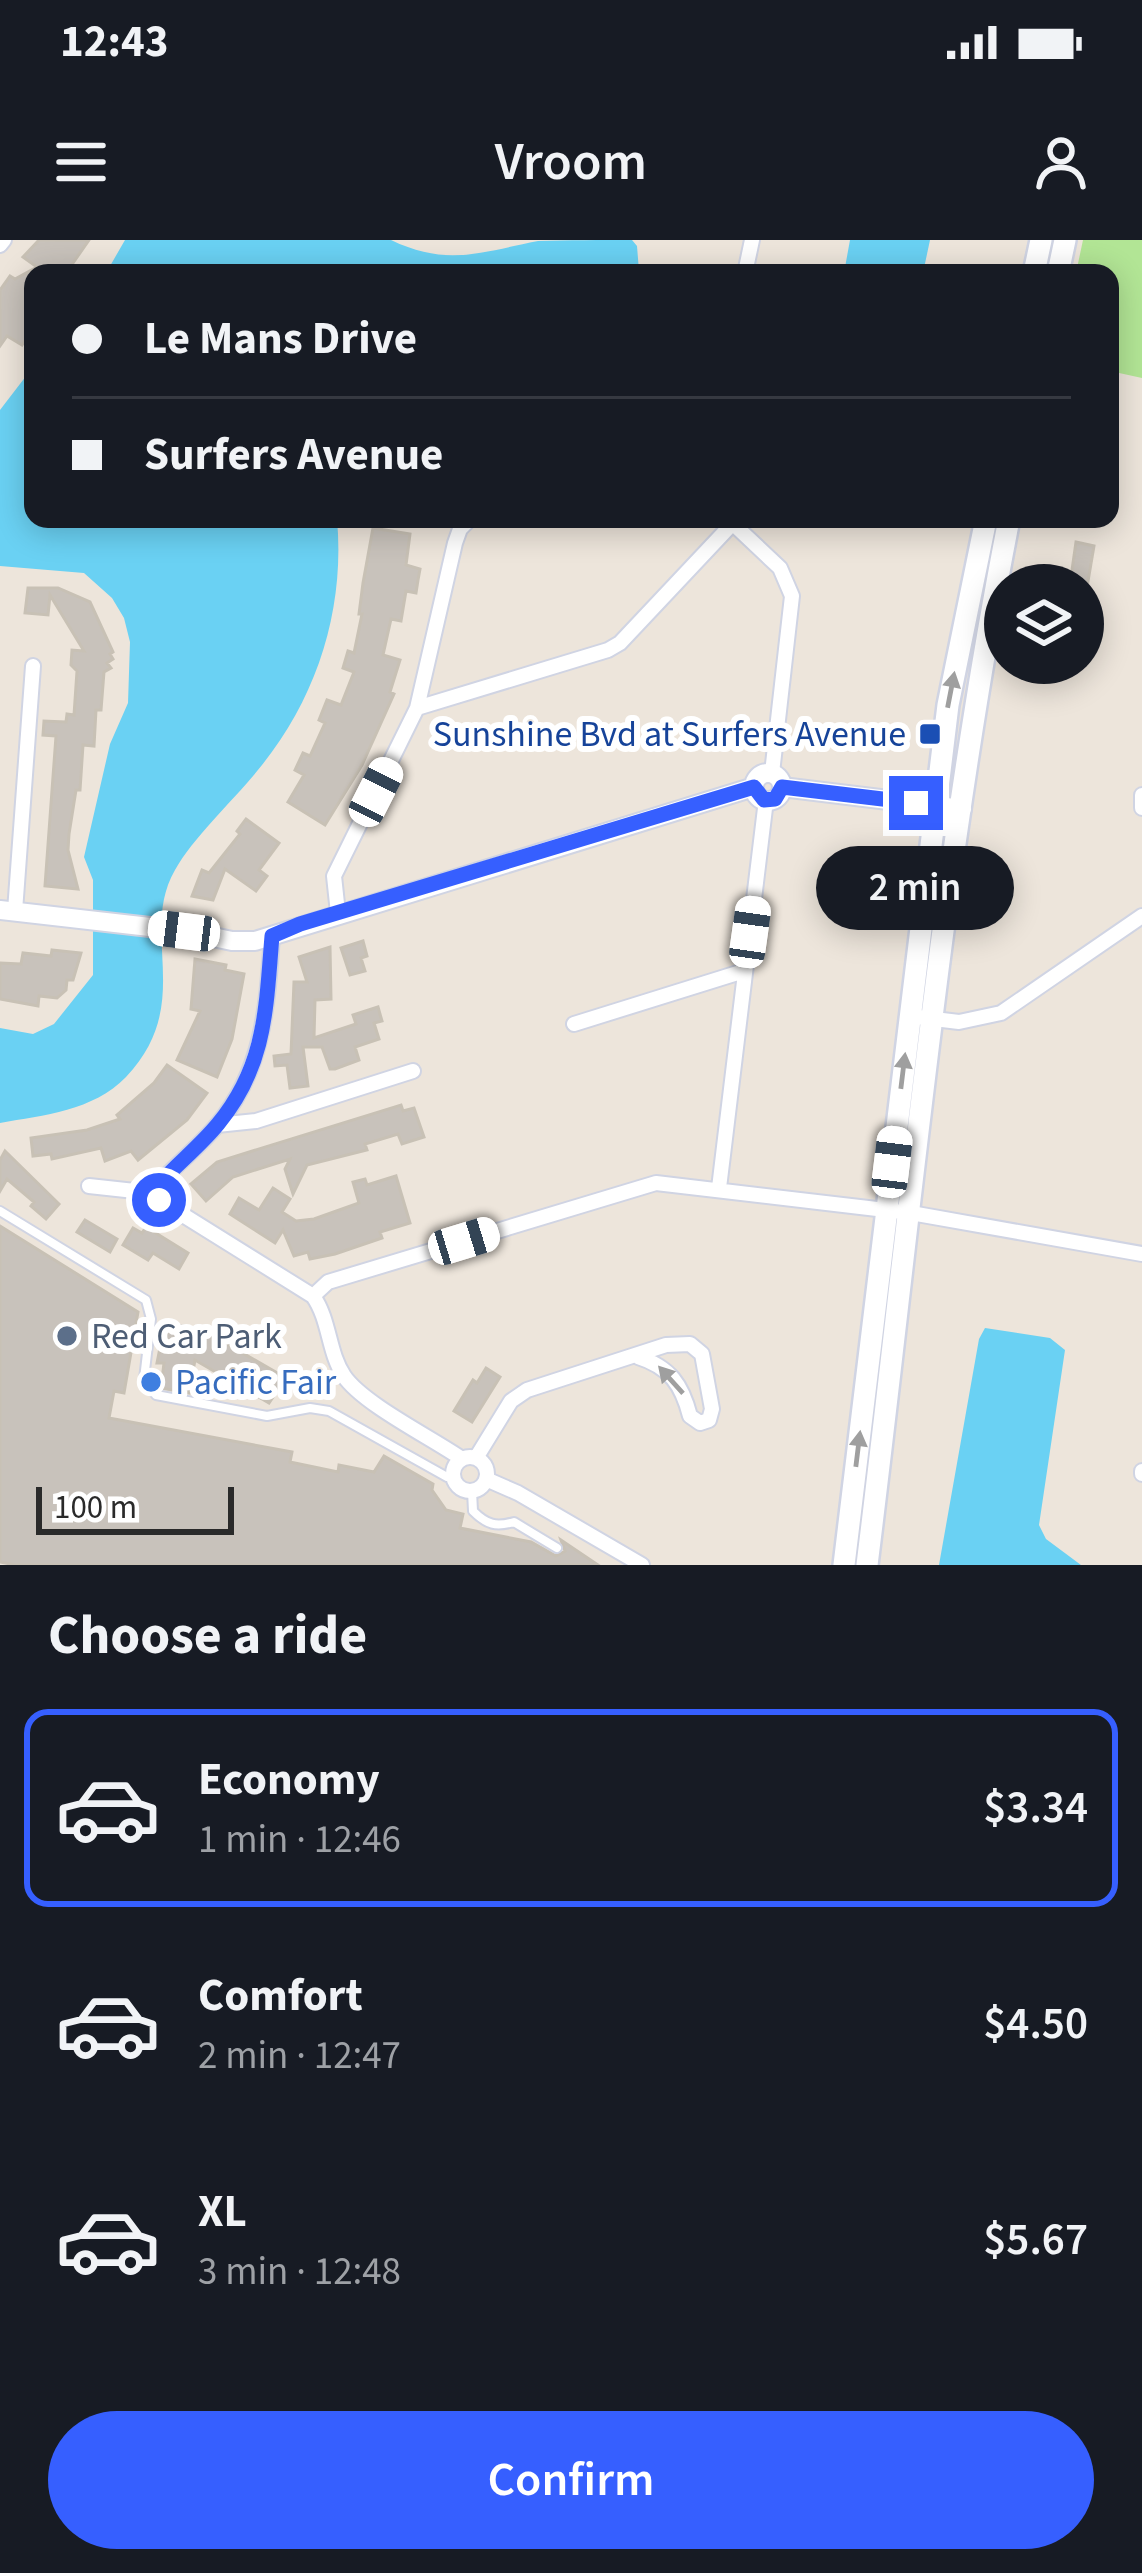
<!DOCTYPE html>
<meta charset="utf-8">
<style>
body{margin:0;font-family:"Source Sans 3",sans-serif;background:#242831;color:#f1f3f6;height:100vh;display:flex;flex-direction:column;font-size:45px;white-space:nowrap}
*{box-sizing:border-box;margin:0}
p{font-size:39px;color:#9ea1a6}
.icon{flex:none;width:66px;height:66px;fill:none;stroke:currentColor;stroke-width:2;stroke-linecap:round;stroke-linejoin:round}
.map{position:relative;height:1325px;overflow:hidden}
.side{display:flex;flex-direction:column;background:#171b24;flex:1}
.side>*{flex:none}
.banner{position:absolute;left:24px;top:24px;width:1095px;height:264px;border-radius:24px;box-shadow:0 6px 30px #0003;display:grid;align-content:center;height:264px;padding:0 48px;background:#171b24}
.controls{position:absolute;left:984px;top:324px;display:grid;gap:24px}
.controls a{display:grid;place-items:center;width:120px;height:120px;border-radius:50%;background:#171b24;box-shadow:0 6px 30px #0003;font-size:60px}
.scale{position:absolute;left:36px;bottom:30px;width:198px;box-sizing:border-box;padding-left:12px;border:6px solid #2a2a2a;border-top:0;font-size:33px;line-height:42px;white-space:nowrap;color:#2a2a2a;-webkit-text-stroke:9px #fff;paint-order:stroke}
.end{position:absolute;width:54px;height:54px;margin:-27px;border:15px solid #365fff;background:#fff;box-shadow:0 0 0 6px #fff}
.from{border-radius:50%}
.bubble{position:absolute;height:84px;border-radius:42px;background:#171b24;box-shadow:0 6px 30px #0003;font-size:39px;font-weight:600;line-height:84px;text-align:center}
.car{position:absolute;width:36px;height:72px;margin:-36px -18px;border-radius:15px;box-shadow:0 0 9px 3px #0007;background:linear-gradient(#fff 24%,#345 0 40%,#fff 0 76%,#345 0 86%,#fff 0)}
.banner b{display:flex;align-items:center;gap:42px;height:114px;font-size:45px}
.banner b+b{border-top:3px solid #363941}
.banner i{width:30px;height:30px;background:#f1f3f6}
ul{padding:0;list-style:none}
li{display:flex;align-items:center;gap:36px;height:198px;margin:0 24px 18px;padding:0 24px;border:6px solid transparent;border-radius:24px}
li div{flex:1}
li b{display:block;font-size:45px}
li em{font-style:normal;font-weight:600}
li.on{border-color:#365fff}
li>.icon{width:108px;height:108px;stroke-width:1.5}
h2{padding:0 48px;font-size:54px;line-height:144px}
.action{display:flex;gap:24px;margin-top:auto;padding:24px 48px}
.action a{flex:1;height:138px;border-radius:72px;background:#365fff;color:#fff;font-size:48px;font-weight:600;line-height:138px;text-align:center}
.status{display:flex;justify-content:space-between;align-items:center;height:84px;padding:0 60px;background:#171b24;direction:ltr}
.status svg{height:33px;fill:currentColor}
header{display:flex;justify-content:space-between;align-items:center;height:156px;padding:0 48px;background:#171b24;font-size:54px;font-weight:600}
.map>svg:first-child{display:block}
</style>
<div class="status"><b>12:43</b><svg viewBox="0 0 49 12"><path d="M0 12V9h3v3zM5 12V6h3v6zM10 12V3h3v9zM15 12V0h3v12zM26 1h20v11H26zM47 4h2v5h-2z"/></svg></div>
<header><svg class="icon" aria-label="menu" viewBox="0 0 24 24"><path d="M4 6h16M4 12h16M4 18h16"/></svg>Vroom<svg class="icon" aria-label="person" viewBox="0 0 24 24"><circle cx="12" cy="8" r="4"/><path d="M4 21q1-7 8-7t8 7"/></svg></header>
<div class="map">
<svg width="1142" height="1325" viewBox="0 0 1142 1325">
<rect width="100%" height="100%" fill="#ede5db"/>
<path fill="#b2e595" d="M1083 0H1142V138L1110 131V33H1076Z"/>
<path fill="#6ad1f3" d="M125 0H391C447 27 481 12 538 1 567 0 602 0 632 0L637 6 639 31 106 33Z
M850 0H930L923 33H844Z
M33 127V279H337C345 368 318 455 262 525 237 557 194 596 175 630 138 694 196 763 126 837 93 871 44 875 0 883V788L33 794 54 784 93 735V640L84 617 110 504 128 463 130 402 124 378 112 358 84 333 0 326V170Z
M985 1088 1050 1098 1065 1110 1039 1285 1046 1299 1081 1325H939L979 1099Z"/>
<path fill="#c8c2bb" stroke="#c8c1b5" stroke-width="3" d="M39 0H89L66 33H33V70L28 77 33 81V89L22 105 7 96 0 106V50L10 36 15 39 37 27 23 17Z
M373 288 410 294 406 325 420 329 418 340 416 353 406 351 401 381 391 379 383 415 400 420 390 452 394 454 362 525 325 585 288 562 304 535 295 530 303 513 310 516 325 483 319 480 327 460 341 465 354 432 343 428 348 411 354 413 362 374H359L363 343Z
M1076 302 1094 306 1087 347 1070 344Z
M28 348H58L90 362 113 412 110 414 113 419 107 423 111 428 104 432 101 470H96L94 506 83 505 80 550H76L69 594 68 610 78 649 45 646 56 496 43 495 44 481 66 482 67 474 74 475 77 431 71 425 72 410 84 411 50 355 48 375 25 373Z
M246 579 279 603 259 630 267 636 256 651 225 629 213 660 192 656 202 630 209 633 240 594 237 591Z
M363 701 367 716 361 718 365 731 350 735 341 708Z
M330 707 331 759 315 760 314 798 356 784 353 775 378 767 382 781 374 783 379 799 355 807 359 820 335 829H330L322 807H303L308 846 290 848 287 825 275 826 274 816 291 814 294 742H307L299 717Z
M52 710 81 713 73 740H67L66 750 57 758 39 756 38 766 0 759V723L21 724 23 713 51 716Z
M195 719 226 725 225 730 244 734 232 799 217 837 177 820 200 771 191 769Z
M167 825 207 853 187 880 138 920 131 911 105 921 101 908 52 919 51 914 33 916 31 898 87 890 120 879 117 875 154 843Z
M401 865 403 871 414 868 424 897 402 904 398 894 365 904 367 910 307 925 293 954 285 929 290 919 233 937 206 961 191 944 217 922Z
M5 911 59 964 46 979 31 966 34 962 7 939 0 951V920Z
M396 936 410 983 380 992 382 998 335 1014 310 1019 308 1012 294 1016 283 990 275 1003 230 974 239 958 259 970 273 948 290 959 282 972 296 981 314 979 359 963 353 942 365 939 367 945Z
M85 980 117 999 110 1012 77 992Z
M0 986 138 1072 124 1153 114 1151 109 1178 292 1212 290 1222 338 1232 339 1225 374 1232 384 1216 433 1244 432 1250 446 1270 463 1274 460 1288 531 1302 556 1316 565 1311 561 1300 598 1325H15L0 1322Z
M146 987 188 1013 179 1029 153 1013 148 1020 123 1005 133 988 142 993Z
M165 1083 201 1089 286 1138 269 1163 195 1120 189 1153 161 1148 164 1123H157Z
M486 1128 500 1137 472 1182 454 1171 473 1140 477 1143Z"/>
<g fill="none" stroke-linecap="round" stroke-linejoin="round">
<g stroke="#d0d4e3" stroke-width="12">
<path id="service" d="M0 971 146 1060 151 1079 144 1139 156 1155 267 1176 310 1168 329 1171 447 1237H453
M472 1251 473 1271C487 1285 496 1287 514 1282L557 1308"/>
</g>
<g stroke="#d0d4e3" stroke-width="18">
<path id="minor" d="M0 5 4 0
M745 33 752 0
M728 279 780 328 792 356 772 533
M417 468 608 410 620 403 732 284
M1142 555V568
M15 671 33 426
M338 673 334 636 417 468 455 303 460 289 470 279
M909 776 959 782 1001 773 1142 676
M574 784 744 731
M217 885 256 881 413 831
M144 953a9 9 0 1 1 18 0a9 9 0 1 1-18 0Z
M157 945C177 924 200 906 218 884 264 829 267 765 272 696
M89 946 144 952
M719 948 766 560
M159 960 313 1056C330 1080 328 1112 344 1136 363 1164 432 1198 462 1219
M313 1056 328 1042 656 943 911 973 1142 1014
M453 1234a17 17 0 1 1 34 0a17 17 0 1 1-34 0Z
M476 1218 511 1161 527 1150 666 1105 690 1104 702 1114 712 1169 709 1180 700 1183 690 1176C682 1145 670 1127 638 1117
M1142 1234V1231
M486 1239 518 1253 642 1325"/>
</g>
<g stroke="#d0d4e3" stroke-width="22">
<path id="tertiary" d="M754 547a14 14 0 1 1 28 0a14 14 0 1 1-28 0Z
M782 547 962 569
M0 670 185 691 232 701H255L754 547"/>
</g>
<g stroke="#d0d4e3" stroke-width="26">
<path id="secondary" d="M1034 33 1041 0
M1058 33 1065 0
M844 1325 948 465 986 279
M867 1325C910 978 942 621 1009 279"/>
</g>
<use href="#service" stroke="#fff" stroke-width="8"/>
<use href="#minor" stroke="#fff" stroke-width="14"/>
<use href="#tertiary" stroke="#fff" stroke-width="18"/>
<use href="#secondary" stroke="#fff" stroke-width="21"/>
</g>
<defs><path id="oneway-solid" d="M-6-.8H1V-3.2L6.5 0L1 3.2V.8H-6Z" transform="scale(3)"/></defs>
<g fill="#9f9f9f">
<use href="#oneway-solid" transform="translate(951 450) rotate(-79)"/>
<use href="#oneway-solid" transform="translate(903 831) rotate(-83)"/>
<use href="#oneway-solid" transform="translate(671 1140) rotate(-132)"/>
<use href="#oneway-solid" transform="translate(858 1209) rotate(-83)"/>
</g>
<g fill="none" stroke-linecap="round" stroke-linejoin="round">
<path stroke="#365fff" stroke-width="15" d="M159 960 162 952 158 945C177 924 200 906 218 884 266 826 266 768 272 696L300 684 754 547 764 560 775 559 782 547 916 563"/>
</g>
<rect fill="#1a4fb4" stroke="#fff" stroke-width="4.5" x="918" y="482" width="24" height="24" rx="6"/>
<circle fill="#5c6f8a" stroke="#fff" stroke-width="4.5" cx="67" cy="1096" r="12"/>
<circle fill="#3f7fe0" stroke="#fff" stroke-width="4.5" cx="151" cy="1142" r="12"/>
<g text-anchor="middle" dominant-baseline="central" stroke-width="12" stroke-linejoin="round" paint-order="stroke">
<g font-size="36" fill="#164399" stroke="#fff" text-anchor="end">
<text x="906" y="494">Sunshine Bvd at Surfers Avenue</text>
</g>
<g font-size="36" fill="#4e5e75" stroke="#fff" text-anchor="start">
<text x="91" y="1096">Red Car Park</text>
</g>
<g font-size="36" fill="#366cbe" stroke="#fff" text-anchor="start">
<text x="175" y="1142">Pacific Fair</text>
</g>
</g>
</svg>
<div class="controls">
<a><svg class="icon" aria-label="layers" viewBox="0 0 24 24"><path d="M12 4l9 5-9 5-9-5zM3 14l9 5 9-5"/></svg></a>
</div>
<div class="scale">100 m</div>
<i class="end from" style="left:159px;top:960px"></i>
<i class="end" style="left:916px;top:563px"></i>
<div class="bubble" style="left:816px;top:606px;width:198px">2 min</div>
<i class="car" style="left:376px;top:552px;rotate:27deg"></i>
<i class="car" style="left:184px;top:691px;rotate:277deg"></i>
<i class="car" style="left:750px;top:692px;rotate:8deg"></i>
<i class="car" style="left:892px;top:922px;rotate:7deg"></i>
<i class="car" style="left:464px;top:1001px;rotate:73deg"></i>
<div class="banner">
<b><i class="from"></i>Le Mans Drive</b>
<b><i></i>Surfers Avenue</b>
</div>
</div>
<section class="side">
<h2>Choose a ride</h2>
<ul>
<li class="on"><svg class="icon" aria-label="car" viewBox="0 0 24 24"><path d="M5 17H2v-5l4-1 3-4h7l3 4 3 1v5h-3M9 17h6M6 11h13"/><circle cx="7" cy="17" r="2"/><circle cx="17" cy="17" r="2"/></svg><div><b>Economy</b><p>1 min · 12:46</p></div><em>$3.34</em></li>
<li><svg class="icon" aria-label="car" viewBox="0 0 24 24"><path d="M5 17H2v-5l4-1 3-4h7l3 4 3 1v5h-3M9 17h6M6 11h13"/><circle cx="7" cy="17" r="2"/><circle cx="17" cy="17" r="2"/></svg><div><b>Comfort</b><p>2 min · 12:47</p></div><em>$4.50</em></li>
<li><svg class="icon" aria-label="car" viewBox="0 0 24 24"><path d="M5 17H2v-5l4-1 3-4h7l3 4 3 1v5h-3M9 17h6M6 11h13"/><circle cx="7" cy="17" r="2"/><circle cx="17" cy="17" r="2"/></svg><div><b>XL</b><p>3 min · 12:48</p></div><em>$5.67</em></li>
</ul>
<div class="action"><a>Confirm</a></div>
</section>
